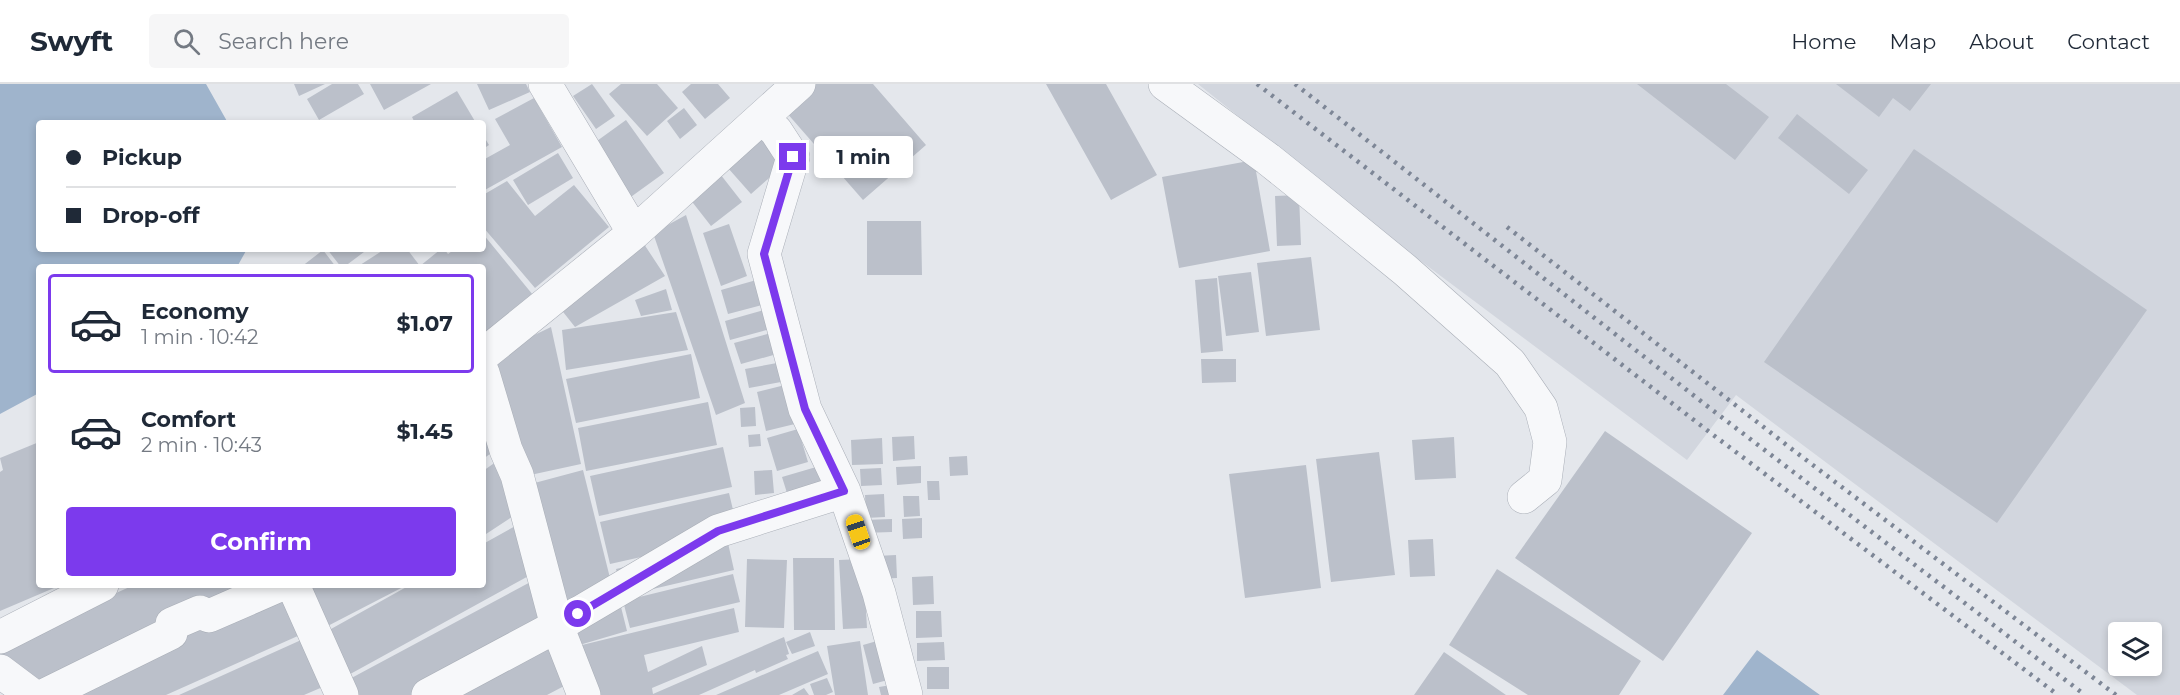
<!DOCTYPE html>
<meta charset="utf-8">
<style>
body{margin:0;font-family:Montserrat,sans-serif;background:#f6f6f7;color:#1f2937;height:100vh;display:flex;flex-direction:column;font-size:22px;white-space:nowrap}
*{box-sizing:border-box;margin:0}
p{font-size:20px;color:#747a83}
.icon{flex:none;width:33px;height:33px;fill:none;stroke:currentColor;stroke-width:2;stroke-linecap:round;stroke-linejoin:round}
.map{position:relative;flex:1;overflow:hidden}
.drawer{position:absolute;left:36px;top:180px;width:450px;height:324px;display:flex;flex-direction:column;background:#fff;border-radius:6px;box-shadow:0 3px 9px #0003}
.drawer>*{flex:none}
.top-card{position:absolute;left:36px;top:36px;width:450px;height:132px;border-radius:6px;box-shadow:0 3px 9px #0003;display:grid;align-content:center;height:132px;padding:0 30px;background:#fff}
.tools{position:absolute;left:2108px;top:538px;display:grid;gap:12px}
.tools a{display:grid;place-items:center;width:54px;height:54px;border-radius:6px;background:#fff;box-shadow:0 3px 9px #0003;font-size:30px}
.end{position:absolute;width:27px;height:27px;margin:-14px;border:8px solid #7c3aed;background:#fff;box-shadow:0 0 0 3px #fff}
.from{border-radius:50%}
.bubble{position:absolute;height:42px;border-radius:6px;background:#fff;box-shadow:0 3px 9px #0003;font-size:20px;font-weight:700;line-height:42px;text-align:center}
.car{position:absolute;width:18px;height:36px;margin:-18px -9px;border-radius:8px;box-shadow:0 0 4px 2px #0007;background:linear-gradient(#f5c518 24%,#345 0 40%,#f5c518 0 76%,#345 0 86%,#f5c518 0)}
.top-card b{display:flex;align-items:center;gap:21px;height:57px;font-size:22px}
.top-card b+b{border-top:2px solid #e0e1e3}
.top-card i{width:15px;height:15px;background:#1f2937}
ul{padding:10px 0 0;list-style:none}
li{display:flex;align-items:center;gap:18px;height:99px;margin:0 12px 9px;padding:0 18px;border:3px solid transparent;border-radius:6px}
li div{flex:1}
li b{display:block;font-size:22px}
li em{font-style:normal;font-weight:700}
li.active{border-color:#7c3aed}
li>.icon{width:54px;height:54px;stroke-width:1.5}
.action{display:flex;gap:12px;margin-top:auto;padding:12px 30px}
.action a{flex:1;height:69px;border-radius:6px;background:#7c3aed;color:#fff;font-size:24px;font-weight:700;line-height:69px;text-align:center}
header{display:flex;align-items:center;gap:36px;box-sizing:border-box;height:84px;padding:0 30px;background:#fff;border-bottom:2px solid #e0e1e3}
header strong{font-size:28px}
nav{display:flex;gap:33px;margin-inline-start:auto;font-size:21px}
.search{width:420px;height:54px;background:#f6f6f7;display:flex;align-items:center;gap:15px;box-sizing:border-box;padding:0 21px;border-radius:6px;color:#747a83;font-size:22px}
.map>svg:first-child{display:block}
</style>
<header>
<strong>Swyft</strong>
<div class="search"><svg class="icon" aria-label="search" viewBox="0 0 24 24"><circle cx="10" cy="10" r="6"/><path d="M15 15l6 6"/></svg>Search here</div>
<nav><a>Home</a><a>Map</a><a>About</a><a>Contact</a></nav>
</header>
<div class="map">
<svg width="2180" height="611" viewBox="0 0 2180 611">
<rect width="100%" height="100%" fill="#e4e7ec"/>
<path fill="#d2d6de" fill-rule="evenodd" d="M1198 0H2180V611H2137L1736 311 1687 376 1402 163ZM2118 549H2151V582H2118Z"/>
<path fill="#9fb4cc" d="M0 0H206L228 39H39V165H247L237 183H39V309L0 330Z
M1757 566 1820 611H1723Z"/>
<path fill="#bbc0ca" d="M294 0H325L299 12Z
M332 0H358L364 10 319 36 307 15Z
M370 0H431L384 26Z
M477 0H526L530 8 489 26Z
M592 0 615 32 596 45 573 12Z
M621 0H657L678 24 647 52 609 10Z
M691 0H718L730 14 705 35 682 8Z
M802 0H873L926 61 863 116 779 20Z
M1046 0H1106L1157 91 1111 116Z
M1637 0H1726L1769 33 1735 76Z
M1836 0H1931L1910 27 1893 14 1879 33Z
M457 7 476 39H415L412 33Z
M534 14 562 63 483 107V76L510 61 495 35Z
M684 24 697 41 680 55 667 37Z
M1797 30 1868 86 1849 110 1778 54Z
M626 36 664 89 628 115 590 62Z
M753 46 784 81 751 110 720 75Z
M483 51 489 61 483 65Z
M1914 65 2147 226 1997 439 1764 278Z
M558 69 573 94 528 121 513 96Z
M1254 76 1270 167 1179 184 1162 93Z
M717 86 742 118 711 142 686 110Z
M507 97 535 132 574 101 609 143 535 204 483 143V111Z
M1299 111 1301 161 1277 162 1275 112Z
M686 131 745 319 716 331 653 149Z
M867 137H921L922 191H867Z
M729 140 747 192 721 202 703 149Z
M483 150 533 211 483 253V183H357L385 165H407L420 182 441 165H444L448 170 455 165H483Z
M642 157 665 192 575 243 556 219Z
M327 165H368L344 183H341Z
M323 166 336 183H301Z
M1311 173 1320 246 1266 252 1257 179Z
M1251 188 1259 248 1226 252 1218 192Z
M1217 194 1223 267 1201 269 1195 196Z
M760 195 766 220 728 230 721 206Z
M666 205 672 226 641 232 635 216Z
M764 226 770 245 730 256 725 237Z
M676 228 688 266 566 286 562 246Z
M551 243 581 380 521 393 493 271Z
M771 249 777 270 741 280 734 259Z
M691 270 700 314 576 339 566 295Z
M1201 275H1236V298L1202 299Z
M777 279 781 298 749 304 745 285Z
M789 300 799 339 766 347 757 308Z
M708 318 717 361 586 387 578 344Z
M755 323 756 342 741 343 740 324Z
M483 325 501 362 483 375Z
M798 345 808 378 777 387 767 354Z
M1605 347 1752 449 1663 577 1515 474Z
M760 350 761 362 749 363 748 351Z
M914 352 915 375 893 377 892 353Z
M1454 353 1456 394 1415 396 1412 356Z
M882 354 883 380 852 381 851 356Z
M39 358V501H61L0 527V388L3 386 0 374Z
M723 363 732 403 599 432 590 392Z
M1379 368 1395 491 1331 498 1316 375Z
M967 372 968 391 950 392 949 373Z
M500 375 518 429 483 452V387Z
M823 381 833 412 792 425 782 393Z
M1306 381 1321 504 1245 514 1229 390Z
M921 382V399L897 401 896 383Z
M881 384 882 401 861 402 860 385Z
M583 386 617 522 565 535 527 401Z
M772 386 774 409 755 411 754 387Z
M927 397H939L940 416H928Z
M729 409 739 451 610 480 600 438Z
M884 410 885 433 866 434 865 411Z
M903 412H919L920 432 904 433Z
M922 434V454L903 455 902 435Z
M892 435V448L863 449V436Z
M519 440 534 489 343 594 322 550 410 501H483V460Z
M1433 455 1435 492 1410 493 1408 456Z
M728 459 734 486 623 512 616 485Z
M896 471 897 494 877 495 876 472Z
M793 474H834L835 546H794Z
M747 475 787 476 784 544 745 543Z
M863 475 867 544 843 545 839 476Z
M1497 485 1641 577 1619 611H1528L1449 561Z
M733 490 740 518 630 544 623 517Z
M933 492 934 520 913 521 912 493Z
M536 495 552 542 423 611H349L344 598Z
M134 501H274L42 607 0 576V561Z
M296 501H407L318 547Z
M288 502 309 547 166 611H65L176 548Z
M621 523 627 547 576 562 569 537Z
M734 524 739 548 644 571 648 588 702 562 707 581 652 604 653 610 784 553 789 570 786 571 788 575 756 589 755 586 699 611H598L582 561Z
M916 527H941L942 553 916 554Z
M810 548 815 562 792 570 786 558Z
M550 551 566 601 547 611H437Z
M310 552 332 599 304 611H179Z
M884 555 895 594 873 600 863 561Z
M860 557 868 611H835L827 562Z
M944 558 945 576 917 577V559Z
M818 567 828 590 779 611H716Z
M1444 568 1506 611H1414Z
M927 583H949V605H927Z
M827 594 833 608 826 611H814L810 600Z
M897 600 899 611H881L879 603Z
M804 604 809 611H792Z"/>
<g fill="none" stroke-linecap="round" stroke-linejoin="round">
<g stroke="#a9aeb7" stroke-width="34">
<path id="minor" d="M545 0 634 149
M1165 0 1268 75 1313 111 1405 186 1510 279 1541 324 1550 358 1545 396 1524 413
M762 34 776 47 793 73 764 170 805 325 844 407 879 509 906 611
M483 271 634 149 799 0
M483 289 506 366 517 391 557 542 584 611
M293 501 342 611
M0 553 102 501
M0 587 32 611
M45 611 171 549 172 540 200 528 209 532 280 501
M428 611 557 542 718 447 844 407"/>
</g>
<use href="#minor" stroke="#f7f8fa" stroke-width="33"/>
<path stroke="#7d8696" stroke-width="4.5" stroke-dasharray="3 6" stroke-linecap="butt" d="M1257 0 1712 350 2058 611
M1295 0 1711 325 2085 611
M1507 143 1793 366 2116 611"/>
</g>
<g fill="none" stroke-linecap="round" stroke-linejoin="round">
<path stroke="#7c3aed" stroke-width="8" d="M578 530 718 447 844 407 805 325 764 170 793 73"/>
</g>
</svg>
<div class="tools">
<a><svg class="icon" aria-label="layers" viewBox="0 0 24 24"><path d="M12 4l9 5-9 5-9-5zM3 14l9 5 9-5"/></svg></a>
</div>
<i class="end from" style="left:578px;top:530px"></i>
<i class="end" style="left:793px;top:73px"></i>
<div class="bubble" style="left:814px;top:52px;width:99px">1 min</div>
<i class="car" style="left:858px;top:448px;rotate:341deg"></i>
<div class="top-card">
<b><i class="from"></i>Pickup</b>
<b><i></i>Drop-off</b>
</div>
<section class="drawer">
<ul>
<li class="active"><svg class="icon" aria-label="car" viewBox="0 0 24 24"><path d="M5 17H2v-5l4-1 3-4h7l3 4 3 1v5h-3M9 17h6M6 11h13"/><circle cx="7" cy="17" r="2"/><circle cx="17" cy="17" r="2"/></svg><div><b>Economy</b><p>1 min · 10:42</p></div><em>$1.07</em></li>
<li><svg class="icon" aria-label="car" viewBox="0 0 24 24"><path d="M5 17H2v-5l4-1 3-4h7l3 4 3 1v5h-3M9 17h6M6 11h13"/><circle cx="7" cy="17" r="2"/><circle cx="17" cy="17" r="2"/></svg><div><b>Comfort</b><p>2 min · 10:43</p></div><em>$1.45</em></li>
</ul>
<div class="action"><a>Confirm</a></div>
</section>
</div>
